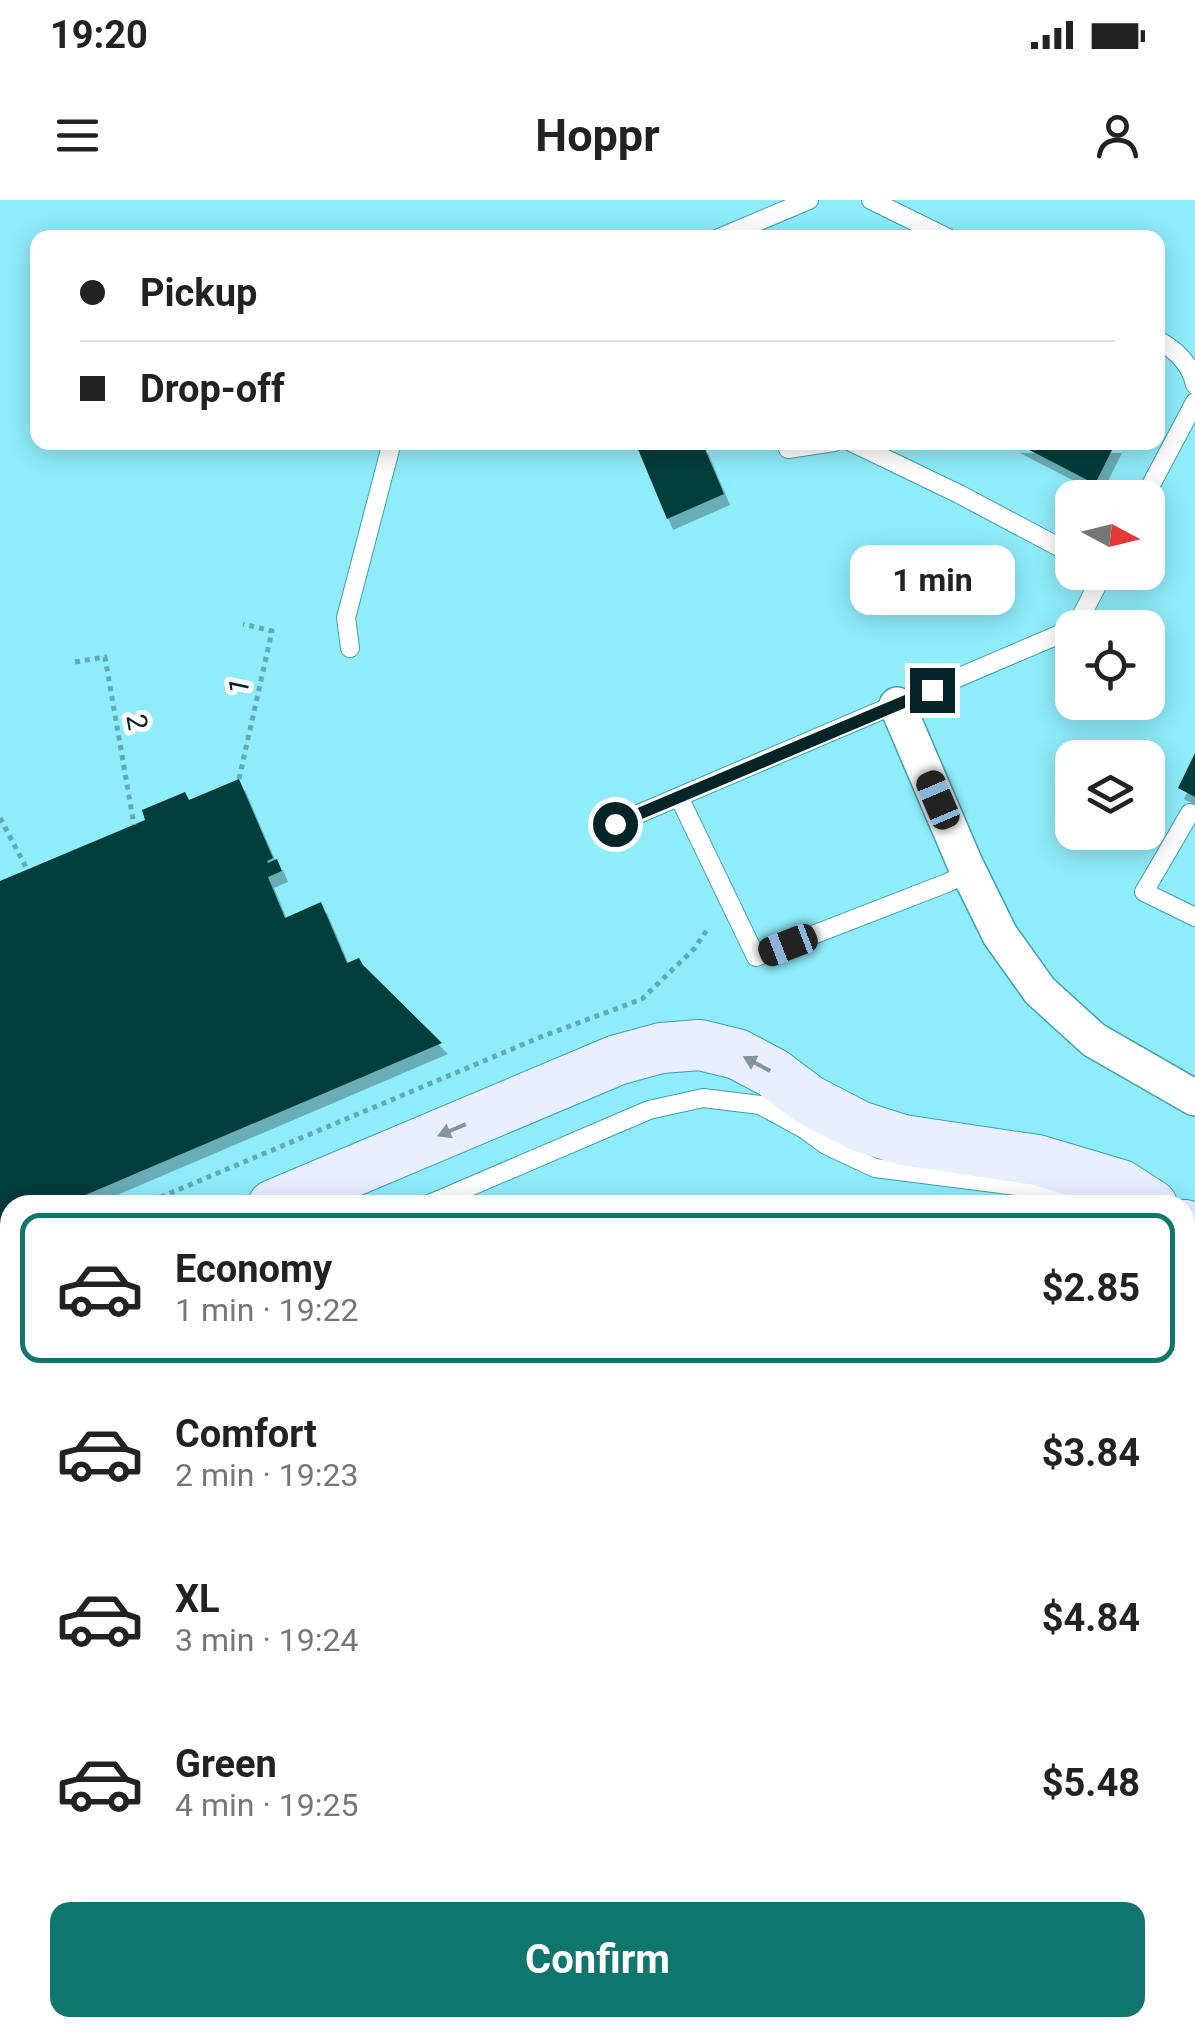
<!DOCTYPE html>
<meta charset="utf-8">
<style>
body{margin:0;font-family:Roboto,sans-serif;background:#f6f6f6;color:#222;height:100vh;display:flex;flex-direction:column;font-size:38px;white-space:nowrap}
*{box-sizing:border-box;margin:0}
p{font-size:32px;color:#767676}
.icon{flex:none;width:55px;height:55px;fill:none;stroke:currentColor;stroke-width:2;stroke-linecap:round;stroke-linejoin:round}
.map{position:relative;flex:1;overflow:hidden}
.drawer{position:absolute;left:0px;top:995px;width:1195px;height:842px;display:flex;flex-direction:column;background:#fff;border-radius:30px 30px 0 0;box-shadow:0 5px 25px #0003}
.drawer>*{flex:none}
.hud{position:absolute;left:30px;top:30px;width:1135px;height:220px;border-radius:20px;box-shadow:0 5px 25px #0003;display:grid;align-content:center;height:220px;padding:0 50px;background:#fff}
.needle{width:65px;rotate:97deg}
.tools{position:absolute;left:1055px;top:280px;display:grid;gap:20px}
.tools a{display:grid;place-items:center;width:110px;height:110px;border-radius:20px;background:#fff;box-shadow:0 5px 25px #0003;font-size:50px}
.end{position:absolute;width:45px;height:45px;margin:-22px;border:12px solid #052428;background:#fff;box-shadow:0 0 0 5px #fff}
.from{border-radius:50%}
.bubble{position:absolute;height:70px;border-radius:20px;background:#fff;box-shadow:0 5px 25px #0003;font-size:32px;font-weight:700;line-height:70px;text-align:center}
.car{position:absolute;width:30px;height:60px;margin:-30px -15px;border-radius:12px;box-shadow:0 0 8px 2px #0007;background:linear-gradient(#222 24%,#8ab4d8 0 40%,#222 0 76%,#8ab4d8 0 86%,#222 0)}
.hud b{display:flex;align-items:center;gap:35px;height:95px;font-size:38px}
.hud b+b{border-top:2px solid #e0e0e0}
.hud i{width:25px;height:25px;background:#222}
ul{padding:18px 0 0;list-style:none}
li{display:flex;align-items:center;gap:30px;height:150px;margin:0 20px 15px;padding:0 30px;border:5px solid transparent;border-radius:20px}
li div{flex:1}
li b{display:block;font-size:38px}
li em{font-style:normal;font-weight:700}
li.active{border-color:#0f766e}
li>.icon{width:90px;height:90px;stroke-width:1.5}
.action{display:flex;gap:20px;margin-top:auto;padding:20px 50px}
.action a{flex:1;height:115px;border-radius:20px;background:#0f766e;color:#fff;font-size:40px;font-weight:700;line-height:115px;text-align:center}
.status{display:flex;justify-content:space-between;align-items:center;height:70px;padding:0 50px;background:#fff;direction:ltr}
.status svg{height:28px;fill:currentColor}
header{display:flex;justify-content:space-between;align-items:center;height:130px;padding:0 50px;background:#fff;font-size:45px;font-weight:700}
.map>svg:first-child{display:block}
</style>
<div class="status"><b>19:20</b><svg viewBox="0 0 49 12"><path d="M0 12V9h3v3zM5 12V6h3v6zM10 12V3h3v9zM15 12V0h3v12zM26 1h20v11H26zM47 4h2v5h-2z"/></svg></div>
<header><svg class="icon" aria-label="menu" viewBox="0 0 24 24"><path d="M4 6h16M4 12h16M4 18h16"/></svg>Hoppr<svg class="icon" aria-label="person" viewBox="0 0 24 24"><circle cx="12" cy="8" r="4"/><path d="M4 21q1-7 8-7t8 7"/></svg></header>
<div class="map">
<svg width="1195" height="1836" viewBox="0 0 1195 1836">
<defs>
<filter id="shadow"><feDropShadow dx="6" dy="11" stdDeviation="0" flood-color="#0004"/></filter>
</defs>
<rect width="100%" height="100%" fill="#8fecfa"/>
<path fill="#053e3a" filter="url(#shadow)" d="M635 242H702L724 294 667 319Z
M1014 242H1116L1095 284Z
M1195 553V597L1178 588Z
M239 579 273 658 267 661 268 663 277 659 282 671 268 677 285 718 321 702 347 763 359 758 363 765 442 843 62 1005H10V1027L0 1032V681L145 620 142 610 185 592 189 600Z
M10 1322V1731L0 1707V1326Z
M1195 1680V1836H1117L1121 1828H1185V1700Z"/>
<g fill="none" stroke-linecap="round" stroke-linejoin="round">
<g stroke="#3e9fad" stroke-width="20">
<path id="lane" d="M871 0 948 38
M719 38 809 0
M1158 140C1176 150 1191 164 1195 185
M851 242 959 294 1072 354
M788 249 834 242
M1144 298 1195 202
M1075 428 1104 372
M350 448 346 418 392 242
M679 597 756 757 947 683 970 672
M1190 613 1144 692 1195 717
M615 624 1072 429
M427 1005 649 910 703 898 760 905 804 929 826 945 875 968 1072 993
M1185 1163 1195 1160
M0 1189 10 1184
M1185 1254 1195 1250
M1185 1346 1195 1342
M1185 1419 1195 1414
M1185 1595 1195 1585
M0 1713H2
M0 1753 10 1749
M98 1828 102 1836
M201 1828 204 1836
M277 1828 280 1836
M371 1828 374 1836
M555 1828 559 1836
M655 1828 659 1836
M744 1828 747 1836
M957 1828 963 1836
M43 1836 67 1828
M786 1836 789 1828
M1052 1836 1056 1828"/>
</g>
<g stroke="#3e9fad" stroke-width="38">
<path id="street" d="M897 505 965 664 1000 735 1040 791 1094 840 1195 898"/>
</g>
<g stroke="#3e9fad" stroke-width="52">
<path id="secondary" d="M273 1005 617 860 661 848 700 845 737 854 773 873 809 900 859 926 903 940 1037 960 1121 985 1152 1005
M1185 1025 1195 1030
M0 1121 10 1117
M1185 1490 1195 1485
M901 1836 905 1828"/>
</g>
<path stroke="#62abb5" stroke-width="5" stroke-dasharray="5 5" stroke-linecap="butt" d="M75 462 105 457 134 625
M239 579 272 431 243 424
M0 618 27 669
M142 1005 543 836 642 799 694 749 709 727
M0 1065 10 1061"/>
<use href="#lane" stroke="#fff" stroke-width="18"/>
<use href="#street" stroke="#fff" stroke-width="35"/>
<use href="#secondary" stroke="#e9efff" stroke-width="50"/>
</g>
<defs><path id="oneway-solid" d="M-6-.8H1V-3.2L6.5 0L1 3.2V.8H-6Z" transform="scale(2.5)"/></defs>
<g fill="#82949e">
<use href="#oneway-solid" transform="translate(757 864) rotate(-152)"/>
<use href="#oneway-solid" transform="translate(452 930) rotate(157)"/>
</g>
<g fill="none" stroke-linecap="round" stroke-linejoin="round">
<path stroke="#052428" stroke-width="12" d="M615 624 932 490"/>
</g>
<g text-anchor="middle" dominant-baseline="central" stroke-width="10" stroke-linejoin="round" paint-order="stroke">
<g font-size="28" fill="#052428" stroke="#fcfcfc">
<text transform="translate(239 486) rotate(-78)">1</text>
<text transform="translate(137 522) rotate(80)">2</text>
</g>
</g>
</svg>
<div class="tools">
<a><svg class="needle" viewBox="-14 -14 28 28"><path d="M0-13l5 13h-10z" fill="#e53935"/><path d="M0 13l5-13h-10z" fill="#767676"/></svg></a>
<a><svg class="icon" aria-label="locate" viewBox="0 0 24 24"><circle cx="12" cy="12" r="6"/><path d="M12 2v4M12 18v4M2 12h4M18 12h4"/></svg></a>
<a><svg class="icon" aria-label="layers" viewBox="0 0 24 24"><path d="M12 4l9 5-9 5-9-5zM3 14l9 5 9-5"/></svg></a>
</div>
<i class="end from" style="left:615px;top:624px"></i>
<i class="end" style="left:932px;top:490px"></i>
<div class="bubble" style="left:850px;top:345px;width:165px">1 min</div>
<i class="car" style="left:938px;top:600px;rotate:337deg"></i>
<i class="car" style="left:788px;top:745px;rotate:249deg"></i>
<div class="hud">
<b><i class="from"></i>Pickup</b>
<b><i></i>Drop-off</b>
</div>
<section class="drawer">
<ul>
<li class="active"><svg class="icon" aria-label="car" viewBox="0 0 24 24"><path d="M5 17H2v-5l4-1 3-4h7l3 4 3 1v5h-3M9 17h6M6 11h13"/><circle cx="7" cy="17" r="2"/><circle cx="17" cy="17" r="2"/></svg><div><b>Economy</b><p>1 min · 19:22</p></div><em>$2.85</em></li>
<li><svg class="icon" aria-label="car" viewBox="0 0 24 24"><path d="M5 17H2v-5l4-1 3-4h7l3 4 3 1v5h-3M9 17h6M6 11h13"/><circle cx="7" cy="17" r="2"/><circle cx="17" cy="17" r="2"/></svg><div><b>Comfort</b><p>2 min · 19:23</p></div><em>$3.84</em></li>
<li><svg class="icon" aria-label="car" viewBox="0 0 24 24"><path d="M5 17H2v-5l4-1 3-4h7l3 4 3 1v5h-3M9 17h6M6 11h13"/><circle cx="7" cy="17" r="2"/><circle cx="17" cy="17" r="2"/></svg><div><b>XL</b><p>3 min · 19:24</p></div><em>$4.84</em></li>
<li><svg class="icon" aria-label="car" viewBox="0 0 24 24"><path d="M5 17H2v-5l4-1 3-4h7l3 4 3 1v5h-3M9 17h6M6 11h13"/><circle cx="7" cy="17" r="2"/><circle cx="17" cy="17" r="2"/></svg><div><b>Green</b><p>4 min · 19:25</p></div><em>$5.48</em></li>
</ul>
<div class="action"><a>Confirm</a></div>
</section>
</div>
